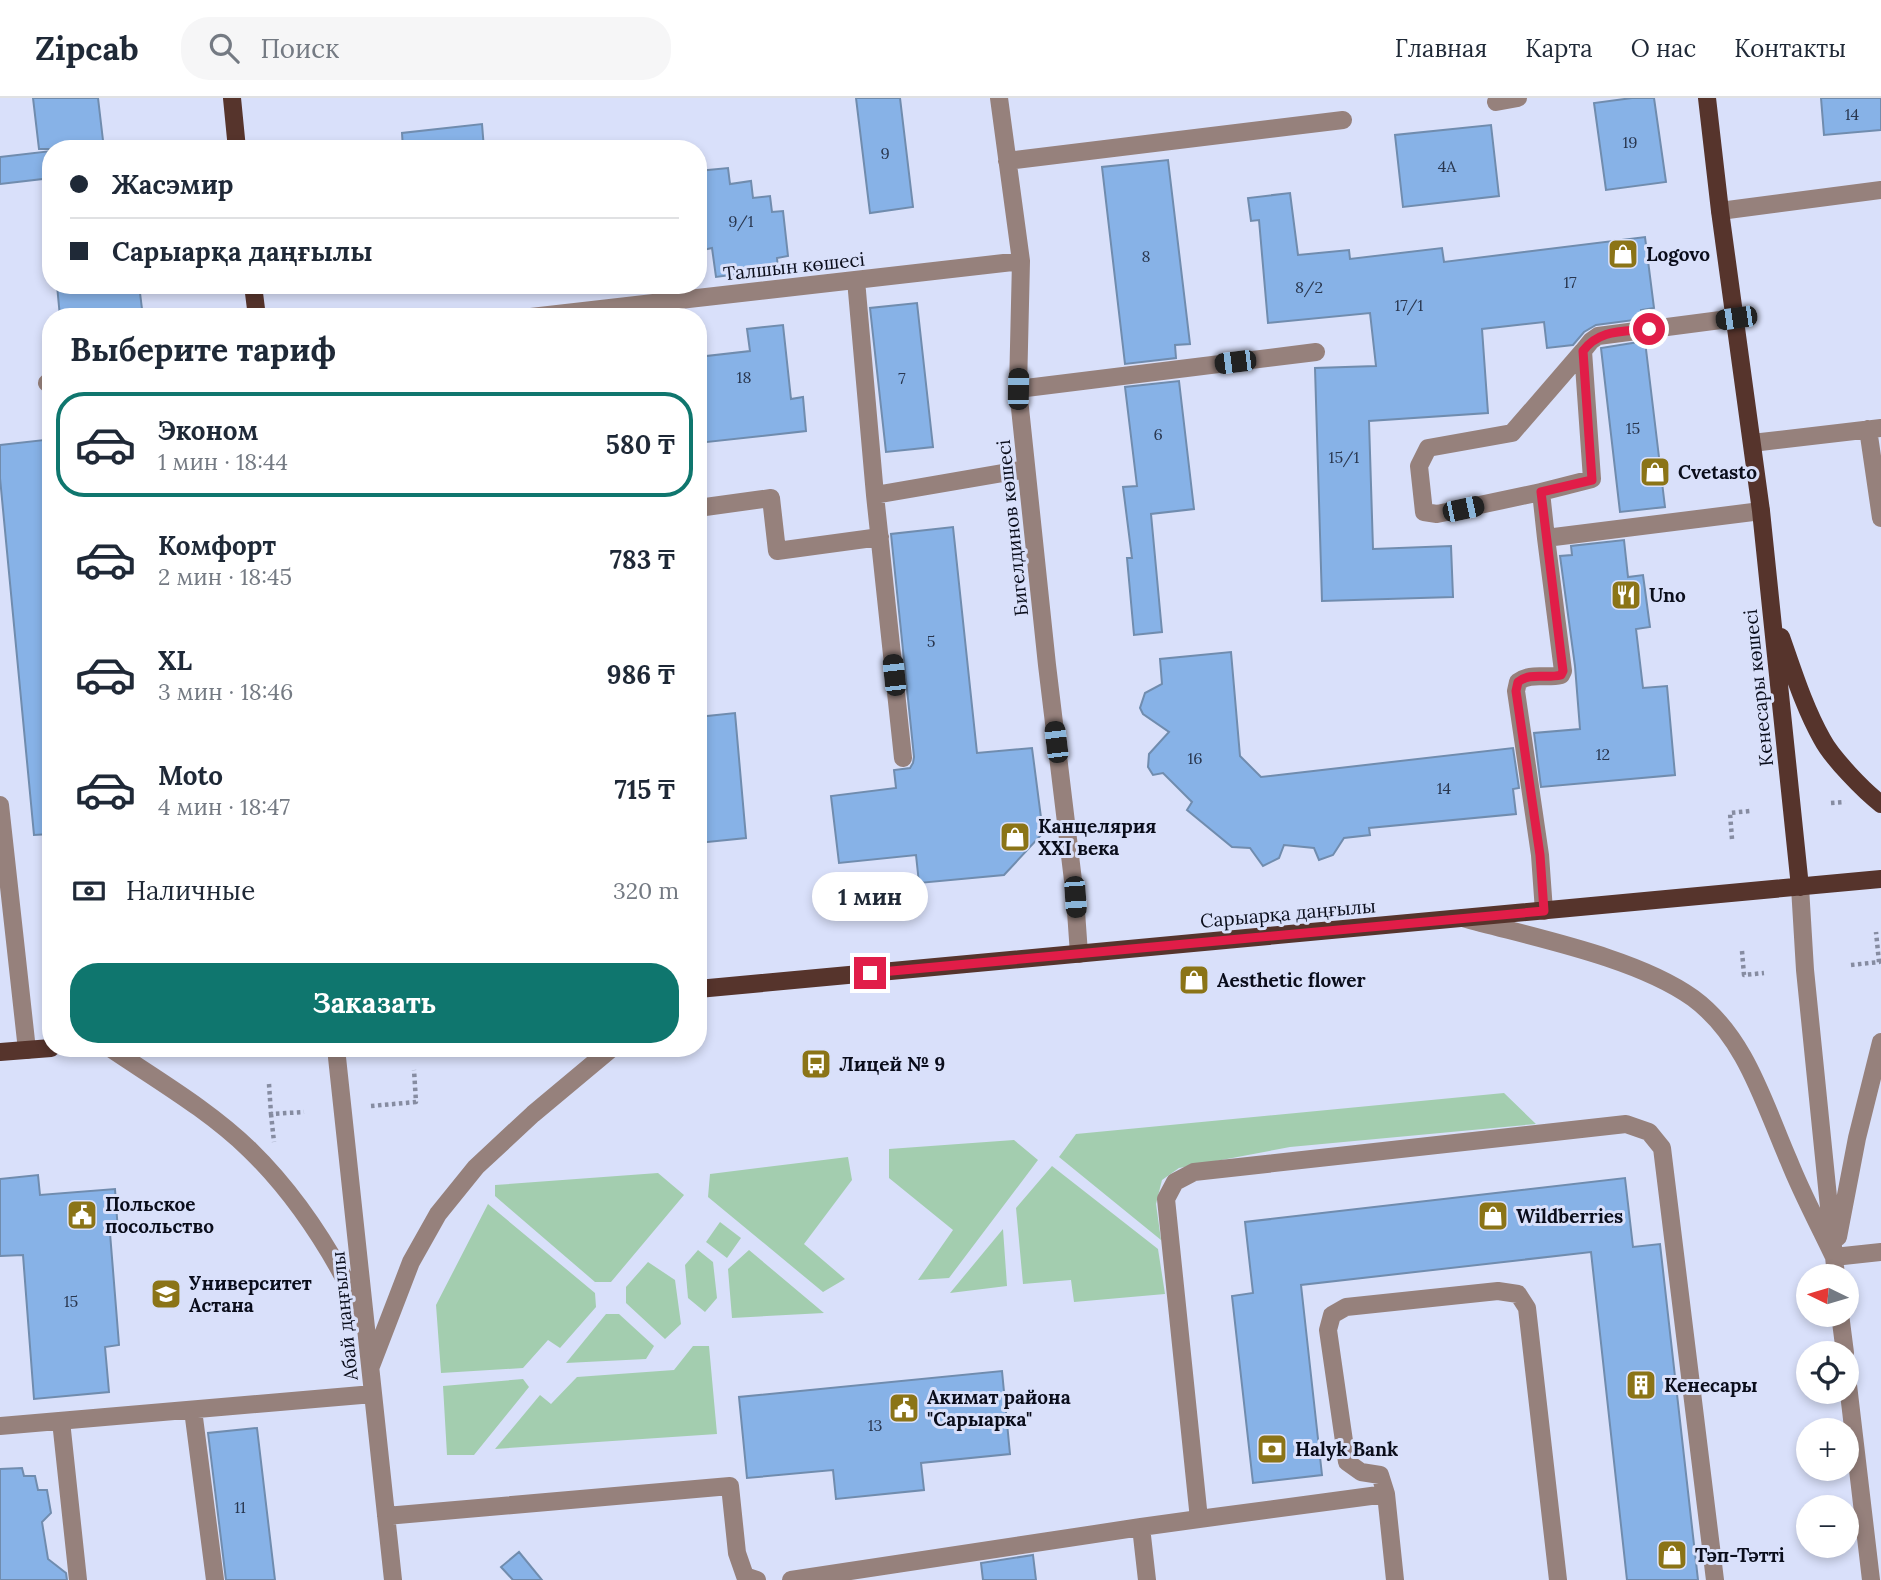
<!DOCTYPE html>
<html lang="ru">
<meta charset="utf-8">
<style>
body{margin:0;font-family:Lora,serif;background:#f6f6f7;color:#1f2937;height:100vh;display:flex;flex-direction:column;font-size:26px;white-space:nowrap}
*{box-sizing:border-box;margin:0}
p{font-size:23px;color:#747a83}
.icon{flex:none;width:38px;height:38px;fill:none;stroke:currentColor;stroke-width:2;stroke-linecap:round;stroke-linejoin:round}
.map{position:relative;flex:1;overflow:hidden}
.drawer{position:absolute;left:42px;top:210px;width:665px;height:749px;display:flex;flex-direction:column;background:#fff;border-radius:28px;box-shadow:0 4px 10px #0003}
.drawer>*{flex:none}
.guide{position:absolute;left:42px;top:42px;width:665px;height:154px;border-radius:28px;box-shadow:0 4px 10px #0003;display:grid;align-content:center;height:154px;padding:0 28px;background:#fff}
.needle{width:46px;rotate:275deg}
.fabs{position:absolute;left:1796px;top:1166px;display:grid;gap:14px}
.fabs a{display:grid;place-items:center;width:63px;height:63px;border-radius:50%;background:#fff;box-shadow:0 4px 10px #0003;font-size:35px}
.end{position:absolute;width:32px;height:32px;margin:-16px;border:9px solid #e11d48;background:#fff;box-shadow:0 0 0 4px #fff}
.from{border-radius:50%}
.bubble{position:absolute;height:49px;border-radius:24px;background:#fff;box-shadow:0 4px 10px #0003;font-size:23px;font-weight:700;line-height:49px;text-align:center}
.car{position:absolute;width:21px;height:42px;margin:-21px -10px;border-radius:9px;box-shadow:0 0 5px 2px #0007;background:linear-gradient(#222 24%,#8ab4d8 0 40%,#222 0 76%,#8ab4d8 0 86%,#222 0)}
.guide b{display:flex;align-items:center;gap:24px;height:66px;font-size:26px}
.guide b+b{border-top:2px solid #e0e1e3}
.guide i{width:18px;height:18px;background:#1f2937}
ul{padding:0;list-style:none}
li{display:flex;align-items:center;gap:21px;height:105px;margin:0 14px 10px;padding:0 14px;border:4px solid transparent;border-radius:28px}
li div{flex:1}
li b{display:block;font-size:26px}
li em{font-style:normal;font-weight:700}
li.on{border-color:#0f766e}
li>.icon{width:63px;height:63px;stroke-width:1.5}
h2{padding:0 28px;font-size:32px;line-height:84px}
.pay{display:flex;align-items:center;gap:18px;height:77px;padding:0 28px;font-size:26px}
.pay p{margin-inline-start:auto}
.primary-button{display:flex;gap:14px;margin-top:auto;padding:14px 28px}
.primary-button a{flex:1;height:80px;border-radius:28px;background:#0f766e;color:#fff;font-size:28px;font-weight:700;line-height:80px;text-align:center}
header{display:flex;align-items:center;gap:42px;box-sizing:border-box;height:98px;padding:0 35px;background:#fff;border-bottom:2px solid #e0e1e3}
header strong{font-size:33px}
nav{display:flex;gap:38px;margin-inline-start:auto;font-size:24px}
.search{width:490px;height:63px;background:#f6f6f7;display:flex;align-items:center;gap:18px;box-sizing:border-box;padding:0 24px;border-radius:28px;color:#747a83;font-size:26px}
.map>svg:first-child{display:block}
</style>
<header>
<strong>Zipcab</strong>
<div class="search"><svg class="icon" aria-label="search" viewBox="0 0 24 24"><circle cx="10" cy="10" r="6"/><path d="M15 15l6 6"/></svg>Поиск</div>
<nav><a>Главная</a><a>Карта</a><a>О нас</a><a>Контакты</a></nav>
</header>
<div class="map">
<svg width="1881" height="1482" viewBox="0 0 1881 1482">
<rect width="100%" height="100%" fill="#d9e0fa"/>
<path fill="#a3cdaf" d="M1504 995 1536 1026 1290 1049 1179 1070 1162 1082 1156 1106 1161 1142 1059 1059 1076 1036Z
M1014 1042 1038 1062 949 1180 918 1182 953 1132 889 1080V1051Z
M848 1059 852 1082 804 1146 845 1181 823 1194 708 1099 710 1076Z
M1052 1068 1158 1151 1165 1196 1074 1204 1071 1182 1023 1186 1016 1110Z
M658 1075 684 1097 611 1184H595L495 1098V1087Z
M488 1106 595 1195 596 1209 560 1250 548 1242 523 1270 441 1275 436 1207Z
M720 1124 741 1140 727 1160 706 1144Z
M1003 1131 1007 1188 950 1195Z
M698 1152 713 1164 717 1200 705 1214 688 1200 685 1167Z
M749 1152 824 1215 732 1220 728 1171Z
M648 1164 675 1182 681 1226 665 1241 626 1205V1189Z
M606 1216H619L654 1248 646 1261 566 1265Z
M693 1248H709L717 1336 495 1351 540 1297 551 1306 577 1279 674 1272Z
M523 1281 529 1289 474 1357H447L443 1288Z"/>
<path fill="#87b2e7" stroke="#708cae" stroke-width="2" d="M33 0H98L104 51H39Z
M856 0H900L913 109 870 115Z
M1632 0H1654L1666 84 1606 92 1594 5Z
M1821 0H1881V32L1824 37Z
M482 26 484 51H403L402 35Z
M1491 27 1499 98 1403 109 1395 37Z
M51 53V80L0 86V59Z
M1168 62 1190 246 1175 247 1176 260 1125 266 1102 69Z
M728 70 730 86 751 83 753 100 770 98 772 114 783 113 788 158 777 160 778 171 716 179 712 150 703 152 700 132H698V73Z
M1290 95 1298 157 1349 152 1350 161 1442 150 1444 164 1645 139 1654 210 1641 212 1642 221 1596 227 1584 234 1573 247 1547 250 1544 224 1482 231 1488 315 1369 323 1373 451 1451 448 1453 499 1322 503 1315 270 1376 268 1370 215 1268 225 1259 122 1251 123 1248 100Z
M57 187H139L143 219H60Z
M917 205 933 349 886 354 870 210Z
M783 227 791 301 803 299 806 333 698 345V259L750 253 747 231Z
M1645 243 1665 409 1620 414 1601 250Z
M1179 283 1194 411 1151 416 1162 534 1134 537 1127 460H1132L1123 389 1137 388 1125 289Z
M44 342 51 416V736L34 737 0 380V347Z
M953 429 977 655 1032 650 1043 735 1004 777 919 785 916 757 839 765 831 698 896 690 894 672 910 670 913 665 914 659 891 436Z
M1624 442 1628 479 1643 477 1650 529 1636 531 1643 590 1667 588 1675 677 1541 689 1534 635 1580 631 1575 568 1560 458 1572 457 1571 448Z
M1231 554 1240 658 1261 679 1513 650 1519 690 1513 691 1516 716 1369 730 1370 737 1344 740 1333 757 1319 762 1314 750 1284 747 1279 760 1263 768 1250 750 1232 749 1187 712 1192 704 1163 675 1153 677 1148 669 1149 656 1169 634 1143 616 1140 610 1145 595 1162 586 1160 561Z
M735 615 746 740 698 745V619Z
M38 1077 40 1097 115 1091 118 1134 110 1135 119 1247 105 1249 109 1294 34 1301 23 1157 0 1158V1081Z
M1625 1080 1633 1149 1660 1146 1698 1482H1627L1591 1154 1301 1187 1322 1377 1253 1385 1232 1198 1253 1195 1245 1124Z
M1002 1273 1010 1356 921 1365 924 1392 836 1401 833 1372 747 1380 739 1299Z
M257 1330 275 1482H226L208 1335Z
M22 1370 24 1378H35L38 1392H47L51 1415 42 1424 48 1461 66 1475 67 1482H0V1371Z
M519 1454 542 1482H513L501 1469Z
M1033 1457 1036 1482H983L981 1465Z"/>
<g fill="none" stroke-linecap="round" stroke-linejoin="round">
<path stroke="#868ca1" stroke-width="4.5" stroke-dasharray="3.5 3.5" stroke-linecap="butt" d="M1831 705 1845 704
M1732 741 1730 715 1750 713
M1742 853 1744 877 1764 875
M1851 867 1879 864 1876 834
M269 986 271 1016 304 1014
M371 1008 416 1004 414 972
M271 1016 274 1044"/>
<path stroke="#96817c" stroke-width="18" d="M999 0 1021 163 1018 291 1047 567 1075 799 1079 856
M1496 4 1518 0
M1007 63 1343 22
M1720 113 1881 92
M856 182 875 397
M531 219 1021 163
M1736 220 1598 238 1591 243 1583 253 1592 381 1541 394 1546 440 1761 413
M47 285 51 284
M1018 291 1316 254
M1868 331 1881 420
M1752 345 1881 330
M1541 394 1437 416 1424 414 1419 368 1428 350 1512 335 1583 253
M698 410 771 400 777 453 880 439
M903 660 875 397 1026 371
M0 707 27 952
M1800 789 1805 872 1836 1178
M1544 813 1540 757 1516 593 1518 584C1531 574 1545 581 1561 577L1563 573 1546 440
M1463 820C1531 839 1636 859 1693 900 1746 939 1764 1006 1789 1063 1802 1096 1819 1127 1834 1159
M110 950C157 982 209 1012 250 1052 296 1097 332 1153 360 1211
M336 950 393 1482
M1838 1139 1857 1040 1881 944
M1834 1159 1881 1154
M1840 1216 1845 1255
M371 1268 411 1164 438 1116 476 1069 533 1016 612 950
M1846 1270 1871 1482
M193 1312 215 1482
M61 1323 78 1482
M0 1328 373 1296
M1386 1396 1199 1421 1166 1101 1175 1084 1194 1074 1626 1026 1649 1034 1662 1050 1715 1482
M386 1418 730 1388 737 1455 745 1478 757 1482
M791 1482 1141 1429
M1147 1482 1141 1429 1199 1421
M1395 1482 1386 1396 1380 1377 1361 1374 1347 1364 1328 1232 1332 1217 1346 1209 1498 1193 1518 1196 1527 1210 1558 1482"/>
<path stroke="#56342c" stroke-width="18" d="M232 0 237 51
M1707 0 1720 113 1761 413 1800 789
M253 187 257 219
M1781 539C1793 573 1804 609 1822 641 1832 660 1864 693 1881 706
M698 891 1881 781
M0 954 51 950"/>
</g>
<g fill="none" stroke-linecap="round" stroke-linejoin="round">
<path stroke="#e11d48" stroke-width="9" d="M870 875 1544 813 1540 757 1516 593 1518 584C1531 574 1545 581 1561 577L1563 573 1541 394 1592 382 1583 253C1599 231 1623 234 1649 231"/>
</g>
<defs>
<g id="shop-square" transform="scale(1.575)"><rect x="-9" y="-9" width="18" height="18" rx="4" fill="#8b7417" stroke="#d9e0fa"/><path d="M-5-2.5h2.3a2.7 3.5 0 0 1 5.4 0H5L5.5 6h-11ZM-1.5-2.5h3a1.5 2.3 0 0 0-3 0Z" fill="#fff"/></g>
<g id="restaurant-square" transform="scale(1.575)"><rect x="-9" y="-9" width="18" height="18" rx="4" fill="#8b7417" stroke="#d9e0fa"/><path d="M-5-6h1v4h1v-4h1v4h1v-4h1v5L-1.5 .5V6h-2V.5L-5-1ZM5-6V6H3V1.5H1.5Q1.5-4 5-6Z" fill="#fff"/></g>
<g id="bus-square" transform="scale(1.575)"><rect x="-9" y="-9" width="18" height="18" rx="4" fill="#8b7417" stroke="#d9e0fa"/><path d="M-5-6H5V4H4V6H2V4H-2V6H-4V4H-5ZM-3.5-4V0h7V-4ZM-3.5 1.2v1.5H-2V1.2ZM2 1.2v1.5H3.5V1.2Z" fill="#fff"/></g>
<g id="civic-square" transform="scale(1.575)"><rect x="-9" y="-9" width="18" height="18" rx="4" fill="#8b7417" stroke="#d9e0fa"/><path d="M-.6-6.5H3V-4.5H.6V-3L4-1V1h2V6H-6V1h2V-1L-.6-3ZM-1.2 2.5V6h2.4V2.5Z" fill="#fff"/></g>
<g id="university-square" transform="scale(1.575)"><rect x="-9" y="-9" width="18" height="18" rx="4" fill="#8b7417" stroke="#d9e0fa"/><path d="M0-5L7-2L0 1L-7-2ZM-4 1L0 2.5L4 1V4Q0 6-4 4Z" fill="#fff"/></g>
<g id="building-square" transform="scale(1.575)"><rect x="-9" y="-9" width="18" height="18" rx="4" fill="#8b7417" stroke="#d9e0fa"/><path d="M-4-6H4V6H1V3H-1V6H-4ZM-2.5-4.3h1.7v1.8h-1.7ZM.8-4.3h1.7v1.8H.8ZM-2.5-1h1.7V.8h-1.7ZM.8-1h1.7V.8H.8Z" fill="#fff"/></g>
<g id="bank-square" transform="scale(1.575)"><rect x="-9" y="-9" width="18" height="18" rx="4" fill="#8b7417" stroke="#d9e0fa"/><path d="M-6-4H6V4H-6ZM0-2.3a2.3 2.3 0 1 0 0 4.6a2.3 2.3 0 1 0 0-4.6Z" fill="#fff"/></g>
</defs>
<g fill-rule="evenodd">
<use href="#shop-square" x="1623" y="156"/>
<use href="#shop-square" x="1655" y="374"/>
<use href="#restaurant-square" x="1626" y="497"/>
<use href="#shop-square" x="1015" y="739"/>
<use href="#shop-square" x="1194" y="882"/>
<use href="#bus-square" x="816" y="966"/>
<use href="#civic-square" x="82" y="1117"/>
<use href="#shop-square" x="1493" y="1118"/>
<use href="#university-square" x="166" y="1196"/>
<use href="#building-square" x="1641" y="1287"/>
<use href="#civic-square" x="904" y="1310"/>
<use href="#bank-square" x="1272" y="1351"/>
<use href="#shop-square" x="1672" y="1457"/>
</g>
<g text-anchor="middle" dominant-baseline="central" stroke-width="6" stroke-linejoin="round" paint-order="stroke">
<g font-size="16" fill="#29364e">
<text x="1852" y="16">14</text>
<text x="1630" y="44">19</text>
<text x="885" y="55">9</text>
<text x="1447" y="68">4А</text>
<text x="741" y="123">9/1</text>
<text x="1146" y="158">8</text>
<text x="1570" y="184">17</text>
<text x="1309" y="189">8/2</text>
<text x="1409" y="207">17/1</text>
<text x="744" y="279">18</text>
<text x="902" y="280">7</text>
<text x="1633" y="330">15</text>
<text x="1158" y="336">6</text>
<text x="1344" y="359">15/1</text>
<text x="931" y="543">5</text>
<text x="1603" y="656">12</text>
<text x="1195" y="660">16</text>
<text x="1444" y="690">14</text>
<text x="71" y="1203">15</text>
<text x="875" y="1327">13</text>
<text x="240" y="1409">11</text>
</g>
<g font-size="19" font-weight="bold" fill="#0a0d1b" stroke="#d9e0fa" text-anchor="start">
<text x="1646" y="156">Logovo</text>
<text x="1678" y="374">Cvetasto</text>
<text x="1649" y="497">Uno</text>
<text x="1038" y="728">Канцелярия<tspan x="1038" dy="22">XXI века</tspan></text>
<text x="1217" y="882">Aesthetic flower</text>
<text x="839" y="966">Лицей № 9</text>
<text x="105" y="1106">Польское<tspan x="105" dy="22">посольство</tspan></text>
<text x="1516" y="1118">Wildberries</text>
<text x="189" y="1185">Университет<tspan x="189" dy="22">Астана</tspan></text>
<text x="1664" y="1287">Кенесары</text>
<text x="927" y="1299">Акимат района<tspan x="927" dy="22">"Сарыарка"</tspan></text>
<text x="1295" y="1351">Halyk Bank</text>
<text x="1695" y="1457">Тәп-Тәтті</text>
</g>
<g font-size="19" fill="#0a0d1b" stroke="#d9e0fa">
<text transform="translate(794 168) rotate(-6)">Талшын көшесі</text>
<text transform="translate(1012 430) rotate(-96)">Бигелдинов көшесі</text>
<text transform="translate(1758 590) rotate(-96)">Кенесары көшесі</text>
<text transform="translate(1288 815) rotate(-5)">Сарыарқа даңғылы</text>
<text transform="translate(344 1218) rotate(-96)">Абай даңғылы</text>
</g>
</g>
</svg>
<div class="fabs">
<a><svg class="needle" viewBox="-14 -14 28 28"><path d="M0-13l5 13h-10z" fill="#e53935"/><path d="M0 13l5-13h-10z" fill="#747a83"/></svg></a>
<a><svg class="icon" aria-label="locate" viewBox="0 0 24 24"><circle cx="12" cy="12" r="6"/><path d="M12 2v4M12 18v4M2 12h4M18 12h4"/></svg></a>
<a>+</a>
<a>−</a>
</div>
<i class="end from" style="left:1649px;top:231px"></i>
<i class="end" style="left:870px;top:875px"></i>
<div class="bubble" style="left:812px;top:774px;width:116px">1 мин</div>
<i class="car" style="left:1736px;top:220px;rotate:262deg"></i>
<i class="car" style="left:1235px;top:264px;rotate:263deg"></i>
<i class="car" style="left:1018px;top:291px;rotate:1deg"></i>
<i class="car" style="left:1463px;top:411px;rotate:78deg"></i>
<i class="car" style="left:894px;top:577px;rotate:354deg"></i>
<i class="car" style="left:1056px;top:644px;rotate:353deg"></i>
<i class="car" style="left:1075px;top:799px;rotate:176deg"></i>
<div class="guide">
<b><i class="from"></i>Жасэмир</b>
<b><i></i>Сарыарқа даңғылы</b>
</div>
<section class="drawer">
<h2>Выберите тариф</h2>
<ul>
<li class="on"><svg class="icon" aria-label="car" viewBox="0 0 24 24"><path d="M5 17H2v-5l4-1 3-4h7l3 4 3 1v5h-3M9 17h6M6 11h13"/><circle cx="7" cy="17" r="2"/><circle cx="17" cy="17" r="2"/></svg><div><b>Эконом</b><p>1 мин · 18:44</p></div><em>580 ₸</em></li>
<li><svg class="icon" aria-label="car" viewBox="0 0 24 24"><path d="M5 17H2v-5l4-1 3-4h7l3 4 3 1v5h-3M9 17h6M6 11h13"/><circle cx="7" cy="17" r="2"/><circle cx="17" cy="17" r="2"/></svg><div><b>Комфорт</b><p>2 мин · 18:45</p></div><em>783 ₸</em></li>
<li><svg class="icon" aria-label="car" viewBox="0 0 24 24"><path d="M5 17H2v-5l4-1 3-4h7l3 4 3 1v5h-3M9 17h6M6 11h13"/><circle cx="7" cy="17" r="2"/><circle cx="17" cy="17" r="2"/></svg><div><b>XL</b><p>3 мин · 18:46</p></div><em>986 ₸</em></li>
<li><svg class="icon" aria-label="car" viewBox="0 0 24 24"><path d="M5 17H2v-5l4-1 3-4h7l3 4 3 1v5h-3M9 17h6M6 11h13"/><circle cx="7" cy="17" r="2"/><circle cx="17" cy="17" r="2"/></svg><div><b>Moto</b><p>4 мин · 18:47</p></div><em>715 ₸</em></li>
</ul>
<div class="pay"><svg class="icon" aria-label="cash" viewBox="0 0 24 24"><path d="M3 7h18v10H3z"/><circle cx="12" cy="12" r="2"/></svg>Наличные<p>320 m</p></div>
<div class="primary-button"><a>Заказать</a></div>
</section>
</div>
